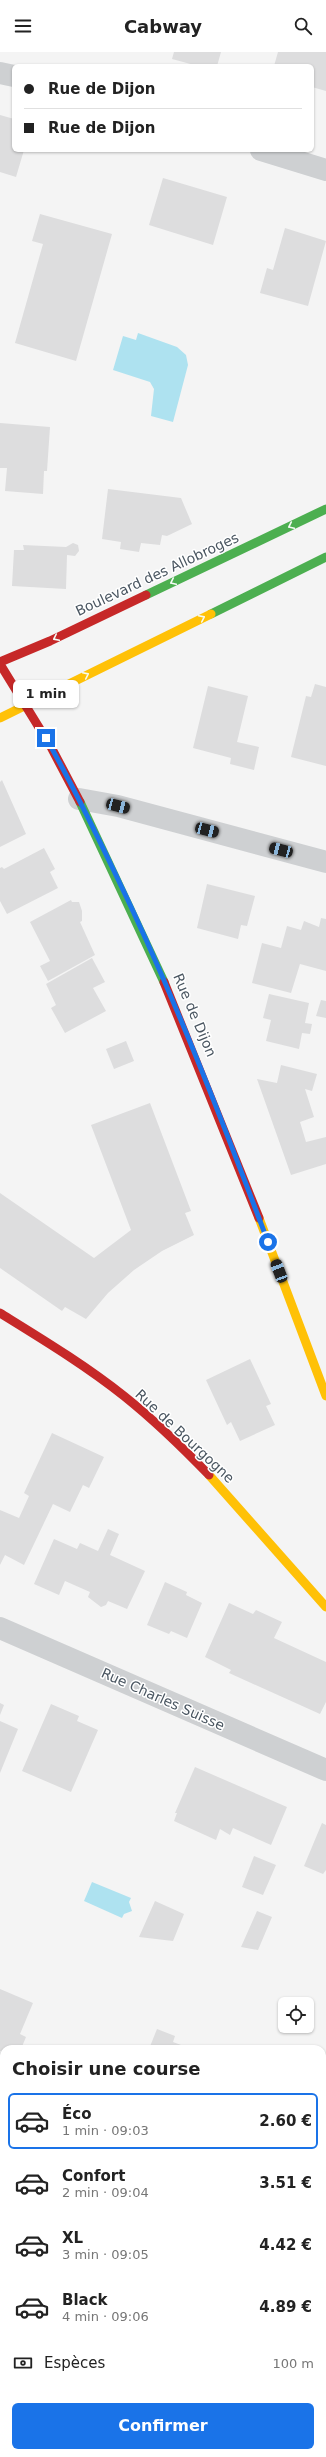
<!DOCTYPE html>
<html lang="fr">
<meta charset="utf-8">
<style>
body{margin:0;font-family:"DejaVu Sans",sans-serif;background:#f2f2f2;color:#222;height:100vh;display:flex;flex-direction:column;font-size:15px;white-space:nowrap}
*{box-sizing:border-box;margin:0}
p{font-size:13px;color:#767676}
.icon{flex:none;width:22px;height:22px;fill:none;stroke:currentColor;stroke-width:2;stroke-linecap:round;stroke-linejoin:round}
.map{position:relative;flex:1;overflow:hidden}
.sheet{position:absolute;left:0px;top:1993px;width:326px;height:412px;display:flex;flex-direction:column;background:#fff;border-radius:12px 12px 0 0;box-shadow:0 1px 3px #0004}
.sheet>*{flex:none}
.hud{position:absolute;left:12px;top:12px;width:302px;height:88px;border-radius:6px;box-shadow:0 1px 3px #0004;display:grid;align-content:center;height:88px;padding:0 12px;background:#fff}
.tools{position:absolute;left:278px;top:1945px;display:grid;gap:8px}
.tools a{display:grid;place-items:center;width:36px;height:36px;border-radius:6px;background:#fff;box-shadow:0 1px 3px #0004;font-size:20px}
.end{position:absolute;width:18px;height:18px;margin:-9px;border:5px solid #1a73e8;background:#fff;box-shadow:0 0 0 2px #fff}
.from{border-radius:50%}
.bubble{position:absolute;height:28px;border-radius:6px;background:#fff;box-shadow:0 1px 3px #0004;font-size:13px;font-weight:700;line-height:28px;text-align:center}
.car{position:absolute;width:12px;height:24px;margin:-12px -6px;border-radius:5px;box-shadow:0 0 3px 1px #0007;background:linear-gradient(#222 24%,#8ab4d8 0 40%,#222 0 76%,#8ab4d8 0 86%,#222 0)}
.hud b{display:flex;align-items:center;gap:14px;height:38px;font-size:15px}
.hud b+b{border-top:1px solid #e0e0e0}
.hud i{width:10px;height:10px;background:#222}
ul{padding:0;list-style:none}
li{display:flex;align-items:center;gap:12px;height:56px;margin:0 8px 6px;padding:0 4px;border:2px solid transparent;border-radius:6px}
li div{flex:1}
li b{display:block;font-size:15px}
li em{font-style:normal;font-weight:700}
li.active{border-color:#1a73e8}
li>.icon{width:36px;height:36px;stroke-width:1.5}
h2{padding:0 12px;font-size:18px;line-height:48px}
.pay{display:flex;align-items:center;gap:10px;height:44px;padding:0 12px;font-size:15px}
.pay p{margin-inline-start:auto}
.cta{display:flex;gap:8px;margin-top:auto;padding:8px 12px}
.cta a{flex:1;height:46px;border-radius:6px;background:#1a73e8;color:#fff;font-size:16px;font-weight:700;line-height:46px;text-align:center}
header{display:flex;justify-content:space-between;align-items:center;height:52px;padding:0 12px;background:#fff;font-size:18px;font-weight:700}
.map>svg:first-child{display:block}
</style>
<header><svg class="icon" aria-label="menu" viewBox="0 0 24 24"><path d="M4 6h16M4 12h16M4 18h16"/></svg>Cabway<svg class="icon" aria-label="search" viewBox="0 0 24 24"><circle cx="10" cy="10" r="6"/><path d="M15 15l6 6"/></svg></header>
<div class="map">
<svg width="326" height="2405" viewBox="0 0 326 2405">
<rect width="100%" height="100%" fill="#f4f4f4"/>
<path fill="#aee2f0" d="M138 281 177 295 186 303 188 313 173 370 151 364 154 337 150 330 113 318 123 284 136 288Z
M92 1830 131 1846 129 1850 132 1859 124 1862 122 1866 84 1849Z"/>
<path fill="#ddddde" d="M174 0H221L217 14H198L172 7Z
M278 0H326V39L312 35V14H274Z
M0 63 14 67V98H24L16 125 0 120Z
M163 126 227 145 213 193 149 173Z
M40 162 112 182 76 309 15 291 43 192 32 189Z
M285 176 326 189 308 254 260 241 267 216 273 218Z
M0 371 50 375 47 419H44L43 442 5 439 7 416H0Z
M108 437 181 446 192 472 167 484 162 483 160 493 141 491 139 500 120 497 121 490 102 487Z
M73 491 78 493 79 499 75 504 67 503 66 537 12 534 14 498H24L23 493 66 495Z
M315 632 326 635V714L291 705 306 644 311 645Z
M208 634 248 644 237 690 259 695 254 718 230 712 231 706 193 696Z
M2 728 26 782 0 795V730Z
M44 796 55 817 50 820 58 836 7 862 0 849V816L2 815 4 817Z
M207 832 255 844 247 874 241 873 238 887 197 876Z
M71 848 72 850H79L82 859V869L80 870 95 903 48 929 40 914 50 909 30 870Z
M321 866 326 867V919L300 912 291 941 252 931 262 891 281 896 287 874 301 878 304 869 319 875Z
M92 906 105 930 93 936 106 959 65 981 51 956 56 953 46 932Z
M269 942 309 951 305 971 312 972 310 982 302 981 299 997 266 989 271 968 263 966Z
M321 948 326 949V966L316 964Z
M126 989 134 1009 114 1017 106 997Z
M281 1013 317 1022 312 1039 305 1037 314 1065 300 1070 306 1090 326 1085V1112L291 1123 257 1027 277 1031Z
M150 1051 191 1159 185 1161 194 1183 162 1199 134 1218 108 1241 86 1267 65 1255 62 1259 0 1216V1141L94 1206 131 1178 91 1073Z
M250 1307 271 1352 266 1354 275 1373 240 1389 231 1370 227 1373 206 1328Z
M52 1381 104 1405 89 1436 83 1433 70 1460 53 1452 24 1513 5 1503 0 1513V1458L19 1466 29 1444 24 1441Z
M108 1477 119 1482 110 1503 145 1519 127 1557 108 1549 106 1553 101 1555 88 1545 90 1540 65 1529 59 1543 34 1532 54 1487 77 1497 80 1491 98 1499Z
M165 1530 187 1540 186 1543 202 1551 187 1586 171 1579 169 1582 147 1573Z
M229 1551 253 1562 256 1558 282 1570 274 1586 326 1610V1650L320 1662 229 1621 231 1618 205 1605Z
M0 1651 4 1653 0 1663Z
M51 1652 79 1664 77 1669 98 1678 71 1740 22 1719Z
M0 1669 18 1677 0 1721Z
M195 1715 287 1755 271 1793 233 1776 230 1783 220 1777 216 1788 174 1769 177 1761H175Z
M322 1771 326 1773V1818L323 1822 304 1814Z
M254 1804 276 1813 263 1843 242 1835Z
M155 1849 184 1862 173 1889 139 1885Z
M257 1859 272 1865 258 1898 241 1895Z
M0 1937 33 1951 20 1982 26 1985 21 1997 15 1995 14 1997H4V2000L0 1999Z
M157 1977 175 1984 173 1990 181 1993 179 1997H149Z
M322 2056 326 2058V2069L322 2067Z
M326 2133V2186L322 2184V2143Z
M0 2150 4 2151V2194L2 2199 0 2198Z
M322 2274 326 2275V2285L322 2295Z
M322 2308 326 2310 322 2319Z
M51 2401H68L76 2405H48Z
M94 2401H129L128 2403 132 2405H93Z
M238 2401H289L287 2405H248Z"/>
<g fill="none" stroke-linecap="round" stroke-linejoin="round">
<path stroke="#ced0d2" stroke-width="22" d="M0 21 14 24
M261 98 326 118
M79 747 118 754 326 810
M0 1576 326 1718
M22 2405 24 2401"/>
<path stroke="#4caf50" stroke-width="9" d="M146 543 326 457
M211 562 326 505
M80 750 164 930"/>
<path stroke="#ffc107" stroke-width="9" d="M0 666 211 562
M259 1166 326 1344
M209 1423 326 1555"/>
<path stroke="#c62828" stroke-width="9" d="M0 610 50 589 146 543
M0 612 51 695 80 750
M164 930 259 1166
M0 1261C42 1287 85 1313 124 1344 154 1368 182 1395 209 1423
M0 2106 4 2107
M322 2237 326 2239"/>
</g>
<defs><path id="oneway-chevron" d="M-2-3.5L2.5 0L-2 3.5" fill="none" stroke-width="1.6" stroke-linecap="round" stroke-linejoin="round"/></defs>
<g stroke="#f6fbf6">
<use href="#oneway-chevron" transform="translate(291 474) rotate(155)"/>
<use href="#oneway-chevron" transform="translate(173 530) rotate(155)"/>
<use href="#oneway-chevron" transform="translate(202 566) rotate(-26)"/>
<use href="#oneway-chevron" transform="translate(56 586) rotate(154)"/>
<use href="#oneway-chevron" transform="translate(86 623) rotate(-26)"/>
</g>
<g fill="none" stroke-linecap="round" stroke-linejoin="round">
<path stroke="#1a73e8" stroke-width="5" d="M46 686C71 730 93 775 115 821 173 941 221 1065 268 1190"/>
</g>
<g text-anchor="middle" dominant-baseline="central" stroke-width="3" stroke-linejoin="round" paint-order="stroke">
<g font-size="14" fill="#4a5661" stroke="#fff">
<text transform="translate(157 522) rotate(-25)">Boulevard des Allobroges</text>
<text transform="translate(195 963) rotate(67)">Rue de Dijon</text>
<text transform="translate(185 1384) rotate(43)">Rue de Bourgogne</text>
<text transform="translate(163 1647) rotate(24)">Rue Charles Suisse</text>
</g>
</g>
</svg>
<div class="tools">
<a><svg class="icon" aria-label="locate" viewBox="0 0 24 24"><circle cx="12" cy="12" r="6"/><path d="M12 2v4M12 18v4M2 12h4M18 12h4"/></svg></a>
</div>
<i class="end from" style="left:268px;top:1190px"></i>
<i class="end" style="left:46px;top:686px"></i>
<div class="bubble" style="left:13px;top:628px;width:66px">1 min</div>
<i class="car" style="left:118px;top:754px;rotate:105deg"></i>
<i class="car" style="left:207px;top:778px;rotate:105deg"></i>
<i class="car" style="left:281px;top:798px;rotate:285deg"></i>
<i class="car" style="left:279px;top:1219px;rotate:339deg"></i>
<div class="hud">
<b><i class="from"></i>Rue de Dijon</b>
<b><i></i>Rue de Dijon</b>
</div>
<section class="sheet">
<h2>Choisir une course</h2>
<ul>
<li class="active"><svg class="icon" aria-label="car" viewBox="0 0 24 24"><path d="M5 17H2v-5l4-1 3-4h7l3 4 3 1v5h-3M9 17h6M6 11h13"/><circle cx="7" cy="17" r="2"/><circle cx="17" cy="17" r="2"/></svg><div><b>Éco</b><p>1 min · 09:03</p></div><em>2.60 €</em></li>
<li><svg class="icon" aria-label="car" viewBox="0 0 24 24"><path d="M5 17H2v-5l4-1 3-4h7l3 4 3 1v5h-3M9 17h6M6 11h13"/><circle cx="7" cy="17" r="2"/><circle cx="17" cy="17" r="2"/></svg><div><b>Confort</b><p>2 min · 09:04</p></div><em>3.51 €</em></li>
<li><svg class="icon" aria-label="car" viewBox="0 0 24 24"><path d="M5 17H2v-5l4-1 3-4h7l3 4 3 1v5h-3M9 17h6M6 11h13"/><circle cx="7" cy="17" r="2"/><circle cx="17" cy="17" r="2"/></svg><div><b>XL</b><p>3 min · 09:05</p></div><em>4.42 €</em></li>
<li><svg class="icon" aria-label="car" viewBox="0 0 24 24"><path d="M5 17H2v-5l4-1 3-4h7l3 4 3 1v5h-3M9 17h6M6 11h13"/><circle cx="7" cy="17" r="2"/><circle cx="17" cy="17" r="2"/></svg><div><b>Black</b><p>4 min · 09:06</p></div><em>4.89 €</em></li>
</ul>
<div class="pay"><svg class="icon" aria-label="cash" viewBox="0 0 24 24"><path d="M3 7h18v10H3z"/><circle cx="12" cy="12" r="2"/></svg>Espèces<p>100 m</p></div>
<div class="cta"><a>Confirmer</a></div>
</section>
</div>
